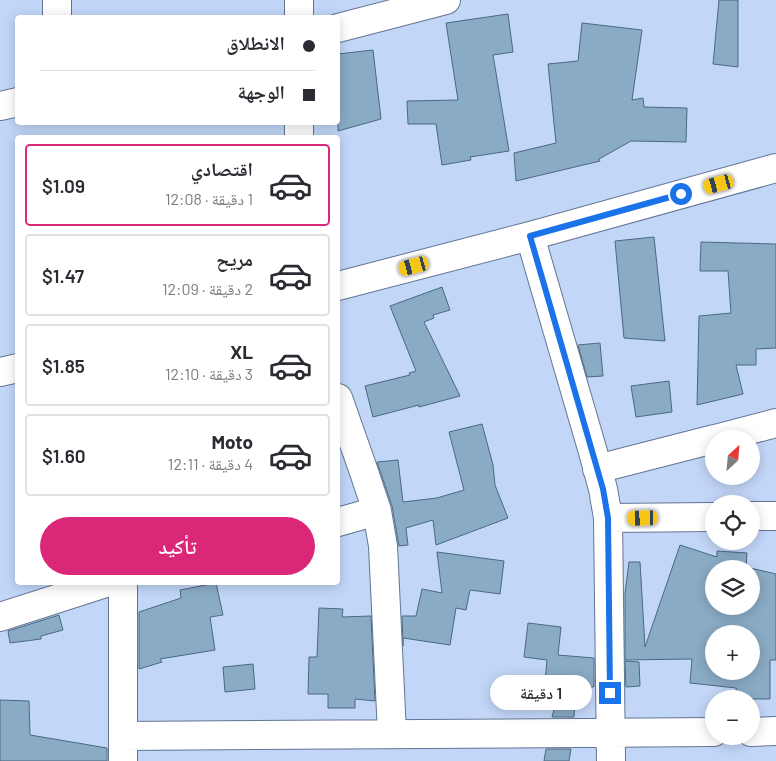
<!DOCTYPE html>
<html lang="ar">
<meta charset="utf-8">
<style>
body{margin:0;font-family:Barlow,"Noto Naskh Arabic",sans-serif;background:#f2f2f3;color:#2b2b33;direction:rtl;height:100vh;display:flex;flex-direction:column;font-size:19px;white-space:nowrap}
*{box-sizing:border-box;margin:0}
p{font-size:16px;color:#7c7c81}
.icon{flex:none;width:28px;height:28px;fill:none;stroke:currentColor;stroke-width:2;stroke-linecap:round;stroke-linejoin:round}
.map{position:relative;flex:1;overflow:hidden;direction:ltr}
.side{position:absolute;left:15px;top:135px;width:325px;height:450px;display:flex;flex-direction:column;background:#fff;border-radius:5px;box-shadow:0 2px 12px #0003;direction:rtl}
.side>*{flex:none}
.banner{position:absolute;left:15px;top:15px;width:325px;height:110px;border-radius:5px;box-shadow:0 2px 12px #0003;direction:rtl;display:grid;align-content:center;height:110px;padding:0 25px;background:#fff}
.needle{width:32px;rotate:26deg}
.tools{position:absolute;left:705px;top:430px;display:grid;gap:10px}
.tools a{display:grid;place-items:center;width:55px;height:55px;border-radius:50%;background:#fff;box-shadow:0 2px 12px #0003;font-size:25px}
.end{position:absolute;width:22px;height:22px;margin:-11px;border:6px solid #1a73e8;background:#fff;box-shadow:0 0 0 2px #fff}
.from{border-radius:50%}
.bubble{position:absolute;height:35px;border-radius:18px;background:#fff;box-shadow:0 2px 12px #0003;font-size:16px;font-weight:600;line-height:35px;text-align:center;direction:rtl}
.car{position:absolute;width:15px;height:30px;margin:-15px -8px;border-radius:6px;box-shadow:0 0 4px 1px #0007;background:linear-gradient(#f5c518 24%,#345 0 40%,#f5c518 0 76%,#345 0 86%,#f5c518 0)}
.banner b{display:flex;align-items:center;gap:18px;height:48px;font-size:19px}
.banner b+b{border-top:1px solid #e1e1e2}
.banner i{width:12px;height:12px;background:#2b2b33}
ul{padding:9px 0 0;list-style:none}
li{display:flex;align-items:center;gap:15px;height:82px;margin:0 10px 8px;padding:0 15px;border:2px solid #e1e1e2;border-radius:5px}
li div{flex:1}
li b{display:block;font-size:19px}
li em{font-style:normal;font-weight:600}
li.active{border-color:#db2777}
li>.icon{width:45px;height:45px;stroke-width:1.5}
.primary-button{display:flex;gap:10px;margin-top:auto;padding:10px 25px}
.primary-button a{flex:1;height:58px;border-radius:30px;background:#db2777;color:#fff;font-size:20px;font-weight:600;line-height:58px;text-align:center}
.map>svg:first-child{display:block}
</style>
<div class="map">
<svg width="776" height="761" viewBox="0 0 776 761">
<rect width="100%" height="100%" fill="#c2d6f8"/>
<path fill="#8aabc5" stroke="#4a6981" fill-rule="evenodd" d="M719 0H738V67L713 64Z
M508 14 513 52 493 55 509 151 470 157 471 160 442 165 436 124H408L407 101 458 100 446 23Z
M582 23 642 30 632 100 643 98 644 107 687 108 686 142 631 141 599 159 600 161 516 181 514 153 556 143 548 64 578 61Z
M373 50 381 119 338 131V54Z
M654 237 665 341 624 338 615 241Z
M701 242 776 244V348L756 349V365H736L743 394 697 405 699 316 731 313 728 271H700Z
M442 287 450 310 433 315 434 318 424 322 460 396 419 407V405L373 417 365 386 410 375 409 373 416 371 390 306Z
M600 343 603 376 587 377 578 345Z
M669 381 672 412 636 417 631 386Z
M482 424 493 465 495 485 508 518 436 545 433 520 406 528 408 545 399 546 392 506 377 462 398 460 403 502 437 498 464 490 449 432Z
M680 545 717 557V551L747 553 746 567 776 574V660H770V699H737L736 688 690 683 692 659 625 660V593L629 562H640L645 647ZM714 569H751V606H714ZM714 634H751V671H714Z
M437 552 504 561 500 594 470 590 466 610 456 608 450 645 403 638V646L402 616H416L422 589 442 593Z
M216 583 223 615 210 617 215 650 160 659 162 662 139 669V612L181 598 180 590Z
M319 608 343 609 342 617 371 616 375 701 355 699V708H328V694H308L309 657H317Z
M59 615 63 630 41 636V639L10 643 8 631Z
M528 623 561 627 558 655 594 658V687H576L574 717H552L555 706 543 705 547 660 524 657Z
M625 661 639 662 640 686 626 687Z
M253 664 255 689 225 692 223 667Z
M0 700 29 701 30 735 107 748V761H0Z
M546 749H571L569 761H544Z"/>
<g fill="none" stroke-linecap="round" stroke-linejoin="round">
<g stroke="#637594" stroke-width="30">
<path id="minor" d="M57 0V18
M299 0V18
M338 28 446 0
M0 106 18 102
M299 122V138
M530 236 593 452 603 489 608 518 611 761
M338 286 530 236 776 168
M0 372 18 368
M338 398 364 472 377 511 383 546 392 733
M715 439 776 423
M597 469 714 439
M751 516H776
M608 518 714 517
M338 522 377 511
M123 582V761
M0 617 109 582
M751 732 776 731
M123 736 714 732"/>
</g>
<use href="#minor" stroke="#fff" stroke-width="28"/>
</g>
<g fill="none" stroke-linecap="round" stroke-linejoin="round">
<path stroke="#1a73e8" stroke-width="6" d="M610 693 608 518 603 489 530 236 681 194"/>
</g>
</svg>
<div class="tools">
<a><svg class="needle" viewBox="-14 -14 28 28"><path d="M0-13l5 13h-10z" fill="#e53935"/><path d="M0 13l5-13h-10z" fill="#7c7c81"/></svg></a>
<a><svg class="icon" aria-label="locate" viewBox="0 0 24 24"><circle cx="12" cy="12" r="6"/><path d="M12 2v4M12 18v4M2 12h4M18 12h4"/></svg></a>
<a><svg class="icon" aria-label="layers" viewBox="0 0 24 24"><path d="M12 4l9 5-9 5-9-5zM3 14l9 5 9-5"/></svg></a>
<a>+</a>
<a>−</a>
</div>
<i class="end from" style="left:681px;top:194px"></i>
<i class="end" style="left:610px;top:693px"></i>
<div class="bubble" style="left:490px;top:675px;width:102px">1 دقيقة</div>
<i class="car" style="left:719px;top:184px;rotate:255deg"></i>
<i class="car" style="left:414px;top:266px;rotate:255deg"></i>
<i class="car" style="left:643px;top:518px;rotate:269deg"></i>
<div class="banner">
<b><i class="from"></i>الانطلاق</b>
<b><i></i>الوجهة</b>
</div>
<section class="side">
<ul>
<li class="active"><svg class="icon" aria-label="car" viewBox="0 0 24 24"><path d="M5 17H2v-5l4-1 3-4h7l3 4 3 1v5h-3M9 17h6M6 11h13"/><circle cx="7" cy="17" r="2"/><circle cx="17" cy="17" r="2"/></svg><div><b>اقتصادي</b><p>1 دقيقة · 12:08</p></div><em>$1.09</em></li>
<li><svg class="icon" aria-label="car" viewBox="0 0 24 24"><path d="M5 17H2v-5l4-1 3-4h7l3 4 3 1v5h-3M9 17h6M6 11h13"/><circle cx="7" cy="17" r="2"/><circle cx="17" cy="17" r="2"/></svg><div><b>مريح</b><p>2 دقيقة · 12:09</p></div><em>$1.47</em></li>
<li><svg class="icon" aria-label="car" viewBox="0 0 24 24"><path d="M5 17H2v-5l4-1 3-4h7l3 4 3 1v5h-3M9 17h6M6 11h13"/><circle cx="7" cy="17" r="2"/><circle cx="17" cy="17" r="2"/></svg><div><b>XL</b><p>3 دقيقة · 12:10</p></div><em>$1.85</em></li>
<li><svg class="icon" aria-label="car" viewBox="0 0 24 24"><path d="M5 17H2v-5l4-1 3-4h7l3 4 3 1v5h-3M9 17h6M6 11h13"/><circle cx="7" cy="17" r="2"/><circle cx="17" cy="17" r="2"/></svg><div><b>Moto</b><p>4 دقيقة · 12:11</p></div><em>$1.60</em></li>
</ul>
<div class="primary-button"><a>تأكيد</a></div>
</section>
</div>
